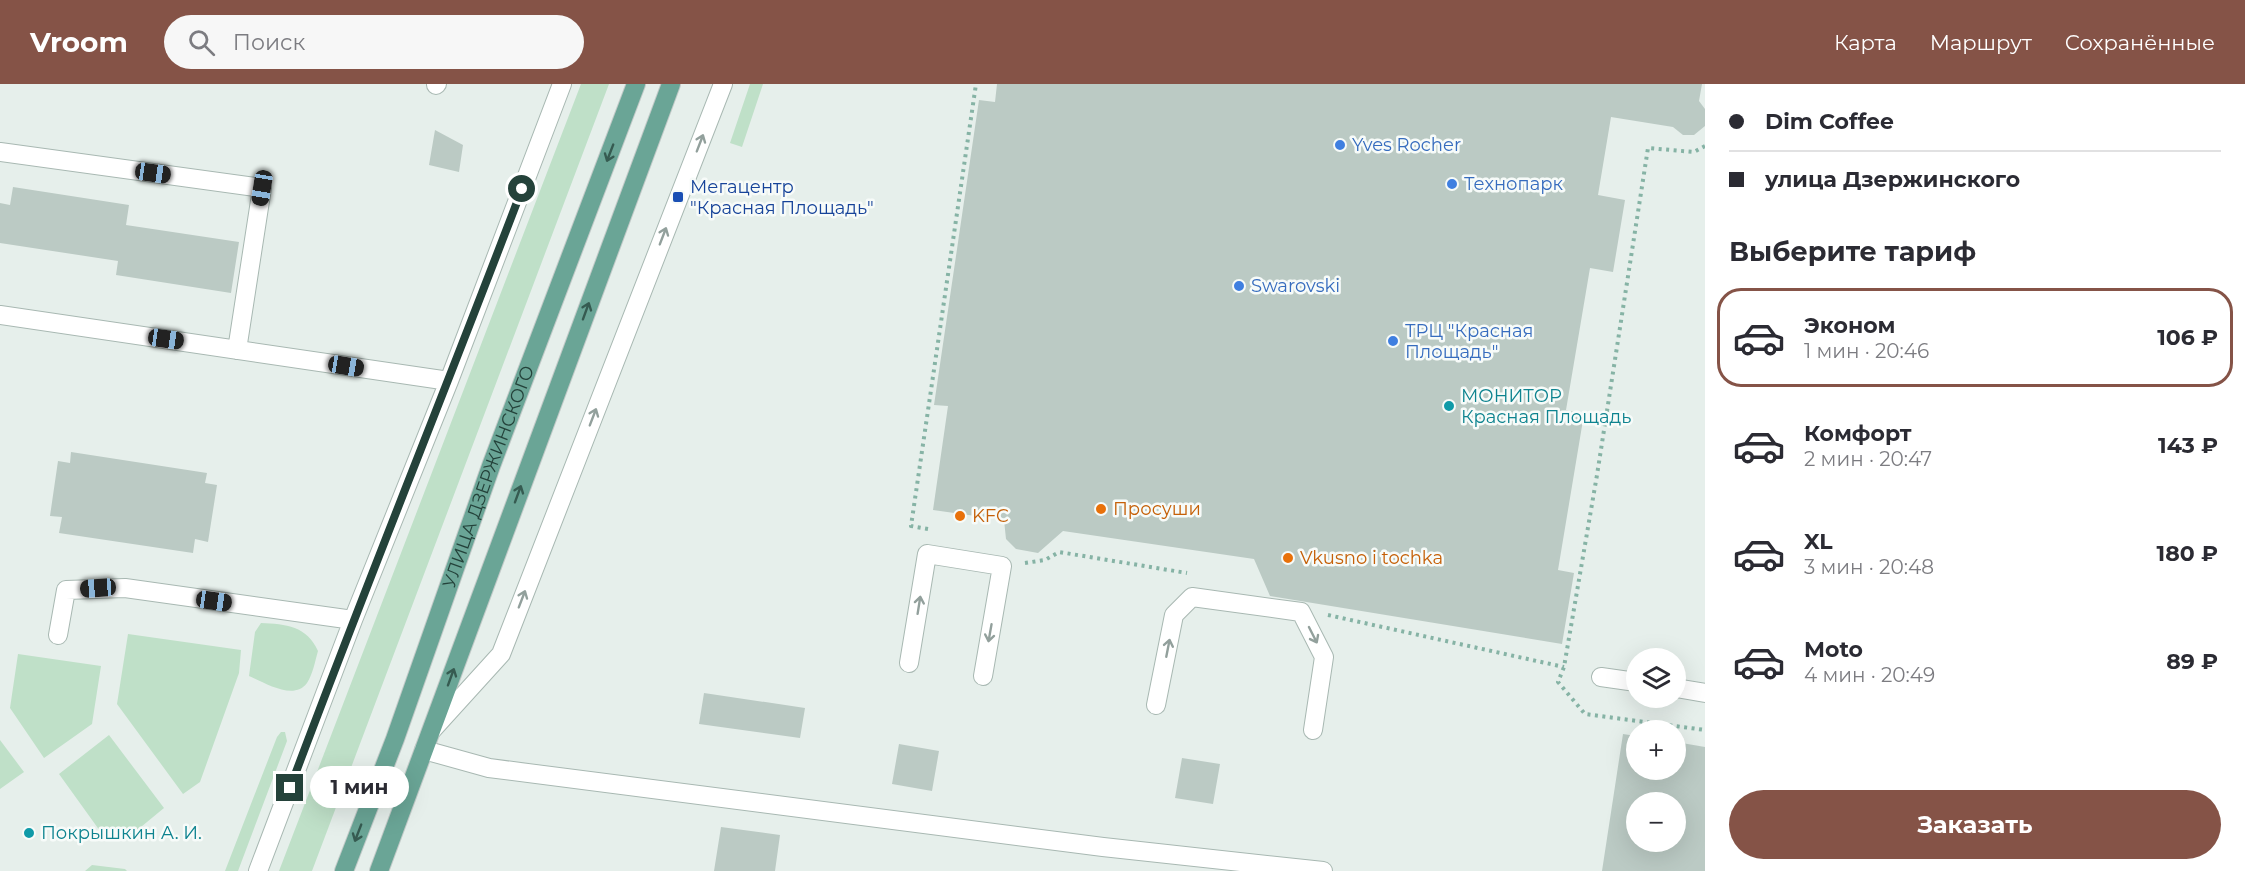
<!DOCTYPE html>
<html lang="ru">
<meta charset="utf-8">
<style>
body{margin:0;font-family:Montserrat,sans-serif;background:#f7f7f7;color:#2b2b33;height:100vh;display:flex;flex-direction:column;font-size:22px;white-space:nowrap}
*{box-sizing:border-box;margin:0}
p{font-size:20px;color:#7c7c81}
.icon{flex:none;width:33px;height:33px;fill:none;stroke:currentColor;stroke-width:2;stroke-linecap:round;stroke-linejoin:round}
.map{position:relative;flex:1;overflow:hidden}
.sheet{display:flex;flex-direction:column;background:#fff;width:540px}
.sheet>*{flex:none}
.banner{display:grid;align-content:center;height:132px;padding:0 24px;background:#fff}
.tools{position:absolute;left:1626px;top:564px;display:grid;gap:12px}
.tools a{display:grid;place-items:center;width:60px;height:60px;border-radius:50%;background:#fff;box-shadow:0 6px 24px #0002;font-size:30px}
.end{position:absolute;width:27px;height:27px;margin:-14px;border:8px solid #24423a;background:#fff;box-shadow:0 0 0 3px #fff}
.from{border-radius:50%}
.bubble{position:absolute;height:42px;border-radius:21px;background:#fff;box-shadow:0 6px 24px #0002;font-size:20px;font-weight:700;line-height:42px;text-align:center}
.car{position:absolute;width:18px;height:36px;margin:-18px -9px;border-radius:8px;box-shadow:0 0 4px 2px #0007;background:linear-gradient(#222 24%,#8ab4d8 0 40%,#222 0 76%,#8ab4d8 0 86%,#222 0)}
.banner b{display:flex;align-items:center;gap:21px;height:57px;font-size:22px}
.banner b+b{border-top:2px solid #e1e1e2}
.banner i{width:15px;height:15px;background:#2b2b33}
ul{padding:0;list-style:none}
li{display:flex;align-items:center;gap:18px;height:99px;margin:0 12px 9px;padding:0 12px;border:3px solid transparent;border-radius:24px}
li div{flex:1}
li b{display:block;font-size:22px}
li em{font-style:normal;font-weight:700}
li.active{border-color:#855347}
li>.icon{width:54px;height:54px;stroke-width:1.5}
h2{padding:0 24px;font-size:27px;line-height:72px}
.action{display:flex;gap:12px;margin-top:auto;padding:12px 24px}
.action a{flex:1;height:69px;border-radius:36px;background:#855347;color:#fff;font-size:24px;font-weight:700;line-height:69px;text-align:center}
header{display:flex;align-items:center;gap:36px;box-sizing:border-box;height:84px;padding:0 30px;background:#855347;color:#fff}
header strong{font-size:28px}
nav{display:flex;gap:33px;margin-inline-start:auto;font-size:21px}
.search{width:420px;height:54px;background:#f7f7f7;display:flex;align-items:center;gap:15px;box-sizing:border-box;padding:0 21px;border-radius:33px;color:#7c7c81;font-size:22px}
main{display:flex;flex:1;min-height:0}
.map>svg:first-child{display:block}
</style>
<header>
<strong>Vroom</strong>
<div class="search"><svg class="icon" aria-label="search" viewBox="0 0 24 24"><circle cx="10" cy="10" r="6"/><path d="M15 15l6 6"/></svg>Поиск</div>
<nav><a>Карта</a><a>Маршрут</a><a>Сохранённые</a></nav>
</header>
<main>
<div class="map">
<svg width="1705" height="787" viewBox="0 0 1705 787">
<rect width="100%" height="100%" fill="#e6efeb"/>
<path fill="#bfe0c8" d="M581 0H609L312 787H279Z
M750 0H763L742 63 730 59Z
M261 539C286 540 307 542 318 567 315 577 313 590 307 599 294 617 265 599 249 592L255 548Z
M128 550 241 566 239 589 200 698 183 710 117 620Z
M18 570 101 582 92 640 44 674 10 624Z
M281 648H285L287 657 238 787H225L277 653Z
M109 651 164 724 130 752 100 747 59 690Z
M0 656 24 688 0 705Z
M92 781 125 785 127 787H85Z"/>
<path fill="#bbcac4" fill-rule="evenodd" d="M997 0H1702L1699 17 1705 25V42L1694 51H1683L1673 43 1611 33 1598 111 1625 116 1613 188 1590 184 1566 326 1584 330 1558 486 1574 489 1562 560 1270 512 1254 475 1063 447 1038 469 1016 465 1006 455 1004 436 933 426 948 322 934 321 979 16 995 18Z
M435 46 463 61 459 88 429 81Z
M13 103 129 121 126 141 239 158 231 209 116 191 118 177 0 159V119L10 121Z
M71 368 207 389 205 399 217 401 208 458 195 455 193 469 59 449 62 433 50 432 58 377 70 379Z
M704 609 805 624 800 654 699 640Z
M1623 650 1636 652V686H1676V658L1705 663V787H1602ZM1636 718H1676V758H1636Z
M899 660 939 667 932 707 892 700Z
M1182 674 1220 680 1213 720 1175 714Z
M721 743 780 751 775 787H714Z"/>
<g fill="none" stroke-linecap="round" stroke-linejoin="round">
<g stroke="#a8b8b2" stroke-width="20">
<path id="minor" d="M436 1 437 0
M0 68 262 104 237 266
M0 231 449 297
M58 551 66 506 125 504 353 536
M909 579 927 470 1002 482 983 592
M1601 593 1636 598
M1676 604 1705 609
M1156 621 1174 531 1192 513 1301 528 1324 573 1313 646
M432 646 501 570 723 0
M424 666 489 684 1103 763 1323 787
M258 787 353 536 449 297 562 0"/>
</g>
<g stroke="#c2cac8" stroke-width="20">
<g id="major">
<path id="s1" d="M344 787 395 655 491 382 636 0"/>
<path d="M379 787 671 0"/>
</g>
</g>
<path stroke="#86b3a5" stroke-width="4" stroke-dasharray="3 4.5" stroke-linecap="butt" d="M1705 62 1694 68 1648 64 1597 391 1564 583 1558 598 1585 630 1705 646
M928 445 911 442 976 0
M1025 479 1045 476 1059 468 1187 489
M1328 531 1564 583"/>
<use href="#minor" stroke="#fff" stroke-width="18"/>
<use href="#major" stroke="#6aa596" stroke-width="18"/>
</g>
<defs><path id="oneway-shaft" d="M-6 0H5M1.5-3L5.5 0L1.5 3" fill="none" stroke-width="1.6" stroke-linecap="round" stroke-linejoin="round" transform="scale(1.5)"/></defs>
<g stroke="#92a09c">
<use href="#oneway-shaft" transform="translate(700 59) rotate(-69)"/>
<use href="#oneway-shaft" transform="translate(663 152) rotate(-69)"/>
<use href="#oneway-shaft" transform="translate(593 333) rotate(-69)"/>
<use href="#oneway-shaft" transform="translate(522 515) rotate(-69)"/>
<use href="#oneway-shaft" transform="translate(919 521) rotate(-81)"/>
<use href="#oneway-shaft" transform="translate(990 549) rotate(100)"/>
<use href="#oneway-shaft" transform="translate(1313 551) rotate(63)"/>
<use href="#oneway-shaft" transform="translate(1168 564) rotate(-79)"/>
</g>
<g stroke="#365b51">
<use href="#oneway-shaft" transform="translate(610 69) rotate(111)"/>
<use href="#oneway-shaft" transform="translate(586 227) rotate(-70)"/>
<use href="#oneway-shaft" transform="translate(518 410) rotate(-70)"/>
<use href="#oneway-shaft" transform="translate(451 593) rotate(-70)"/>
<use href="#oneway-shaft" transform="translate(358 749) rotate(111)"/>
</g>
<g fill="none" stroke-linecap="round" stroke-linejoin="round">
<path stroke="#24423a" stroke-width="8" d="M290 704C365 503 446 305 522 105"/>
</g>
<g fill="#3f7fe0" stroke="#f7fbf9" stroke-width="2">
<circle cx="1340" cy="61" r="6"/>
<circle cx="1452" cy="100" r="6"/>
<circle cx="1239" cy="202" r="6"/>
<circle cx="1393" cy="257" r="6"/>
</g>
<rect fill="#1a4fb4" stroke="#f7fbf9" stroke-width="2" x="672" y="107" width="12" height="12" rx="3"/>
<g fill="#0f9aa8" stroke="#f7fbf9" stroke-width="2">
<circle cx="1449" cy="322" r="6"/>
<circle cx="29" cy="749" r="6"/>
</g>
<g fill="#e8710a" stroke="#f7fbf9" stroke-width="2">
<circle cx="1101" cy="425" r="6"/>
<circle cx="960" cy="432" r="6"/>
<circle cx="1288" cy="474" r="6"/>
</g>
<g text-anchor="middle" dominant-baseline="central" stroke-width="5" stroke-linejoin="round" paint-order="stroke">
<g font-size="18" fill="#366cbe" stroke="#f7fbf9" text-anchor="start">
<text x="1352" y="61">Yves Rocher</text>
<text x="1464" y="100">Технопарк</text>
<text x="1251" y="202">Swarovski</text>
<text x="1405" y="247">ТРЦ "Красная<tspan x="1405" dy="21">Площадь"</tspan></text>
</g>
<g font-size="18" fill="#164399" stroke="#f7fbf9" text-anchor="start">
<text x="690" y="103">Мегацентр<tspan x="690" dy="21">"Красная Площадь"</tspan></text>
</g>
<g font-size="18" fill="#0d838f" stroke="#f7fbf9" text-anchor="start">
<text x="1461" y="312">МОНИТОР<tspan x="1461" dy="21">Красная Площадь</tspan></text>
<text x="41" y="749">Покрышкин А. И.</text>
</g>
<g font-size="18" fill="#24423a" stroke="#f7fbf9">
<text stroke="none"><textPath href="#s1" startOffset="420">УЛИЦА ДЗЕРЖИНСКОГО</textPath></text>
</g>
<g font-size="18" fill="#c56008" stroke="#f7fbf9" text-anchor="start">
<text x="1113" y="425">Просуши</text>
<text x="972" y="432">KFC</text>
<text x="1300" y="474">Vkusno i tochka</text>
</g>
</g>
</svg>
<div class="tools">
<a><svg class="icon" aria-label="layers" viewBox="0 0 24 24"><path d="M12 4l9 5-9 5-9-5zM3 14l9 5 9-5"/></svg></a>
<a>+</a>
<a>−</a>
</div>
<i class="end from" style="left:522px;top:105px"></i>
<i class="end" style="left:290px;top:704px"></i>
<div class="bubble" style="left:310px;top:682px;width:99px">1 мин</div>
<i class="car" style="left:153px;top:89px;rotate:98deg"></i>
<i class="car" style="left:262px;top:104px;rotate:189deg"></i>
<i class="car" style="left:166px;top:255px;rotate:98deg"></i>
<i class="car" style="left:346px;top:282px;rotate:99deg"></i>
<i class="car" style="left:98px;top:504px;rotate:266deg"></i>
<i class="car" style="left:214px;top:517px;rotate:98deg"></i>
</div>
<section class="sheet">
<div class="banner">
<b><i class="from"></i>Dim Coffee</b>
<b><i></i>улица Дзержинского</b>
</div>
<h2>Выберите тариф</h2>
<ul>
<li class="active"><svg class="icon" aria-label="car" viewBox="0 0 24 24"><path d="M5 17H2v-5l4-1 3-4h7l3 4 3 1v5h-3M9 17h6M6 11h13"/><circle cx="7" cy="17" r="2"/><circle cx="17" cy="17" r="2"/></svg><div><b>Эконом</b><p>1 мин · 20:46</p></div><em>106 ₽</em></li>
<li><svg class="icon" aria-label="car" viewBox="0 0 24 24"><path d="M5 17H2v-5l4-1 3-4h7l3 4 3 1v5h-3M9 17h6M6 11h13"/><circle cx="7" cy="17" r="2"/><circle cx="17" cy="17" r="2"/></svg><div><b>Комфорт</b><p>2 мин · 20:47</p></div><em>143 ₽</em></li>
<li><svg class="icon" aria-label="car" viewBox="0 0 24 24"><path d="M5 17H2v-5l4-1 3-4h7l3 4 3 1v5h-3M9 17h6M6 11h13"/><circle cx="7" cy="17" r="2"/><circle cx="17" cy="17" r="2"/></svg><div><b>XL</b><p>3 мин · 20:48</p></div><em>180 ₽</em></li>
<li><svg class="icon" aria-label="car" viewBox="0 0 24 24"><path d="M5 17H2v-5l4-1 3-4h7l3 4 3 1v5h-3M9 17h6M6 11h13"/><circle cx="7" cy="17" r="2"/><circle cx="17" cy="17" r="2"/></svg><div><b>Moto</b><p>4 мин · 20:49</p></div><em>89 ₽</em></li>
</ul>
<div class="action"><a>Заказать</a></div>
</section>
</main>
